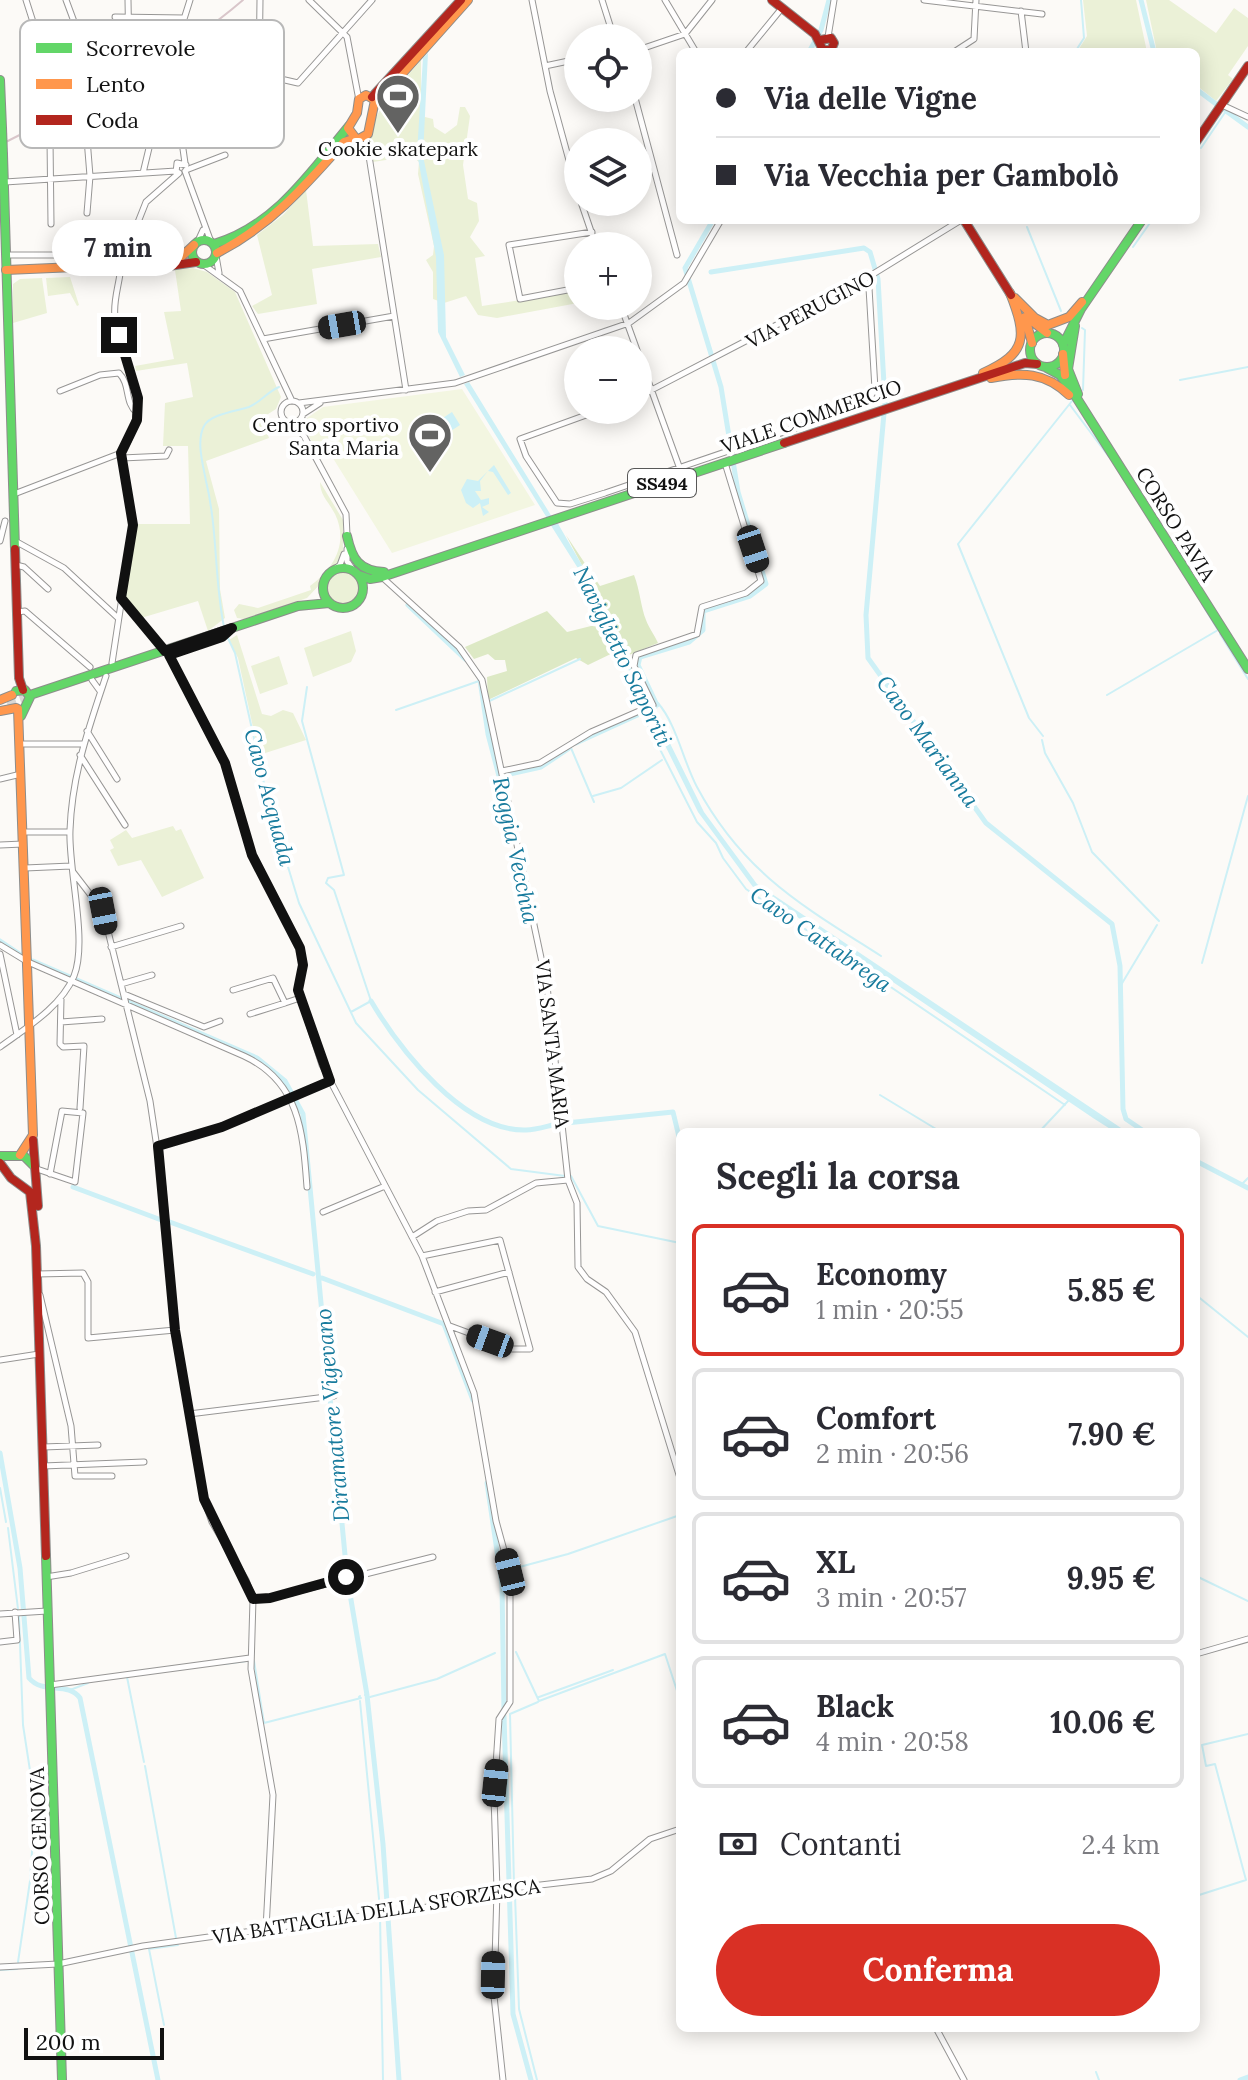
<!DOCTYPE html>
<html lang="it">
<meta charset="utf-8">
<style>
body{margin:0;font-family:Lora,serif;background:#f7f7f7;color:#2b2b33;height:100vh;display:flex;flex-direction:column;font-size:30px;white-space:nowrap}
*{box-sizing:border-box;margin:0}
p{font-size:26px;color:#7c7c81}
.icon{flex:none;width:44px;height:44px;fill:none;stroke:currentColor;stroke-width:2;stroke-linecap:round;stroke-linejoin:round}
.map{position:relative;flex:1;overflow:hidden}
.side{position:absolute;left:676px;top:1128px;width:524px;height:904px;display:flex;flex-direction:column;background:#fff;border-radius:12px;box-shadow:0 4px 20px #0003}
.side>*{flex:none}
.hud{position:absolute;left:676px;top:48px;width:524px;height:176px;border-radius:12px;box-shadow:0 4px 20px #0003;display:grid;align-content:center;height:176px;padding:0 40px;background:#fff}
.controls{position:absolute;left:564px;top:24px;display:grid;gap:16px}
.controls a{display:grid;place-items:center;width:88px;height:88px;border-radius:50%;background:#fff;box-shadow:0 4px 20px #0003;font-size:40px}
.scale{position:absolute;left:24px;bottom:20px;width:140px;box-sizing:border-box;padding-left:8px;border:4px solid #111;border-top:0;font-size:22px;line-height:28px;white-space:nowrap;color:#111;-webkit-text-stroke:6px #fff;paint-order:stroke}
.end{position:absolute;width:36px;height:36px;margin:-18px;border:10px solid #111;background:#fff;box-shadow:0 0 0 4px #fff}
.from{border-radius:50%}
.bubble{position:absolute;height:56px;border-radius:28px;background:#fff;box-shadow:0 4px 20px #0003;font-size:26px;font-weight:800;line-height:56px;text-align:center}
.car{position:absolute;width:24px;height:48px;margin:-24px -12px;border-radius:10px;box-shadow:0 0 6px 2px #0007;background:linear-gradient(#222 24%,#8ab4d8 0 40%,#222 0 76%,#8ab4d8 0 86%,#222 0)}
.hud b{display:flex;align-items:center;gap:28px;height:76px;font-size:30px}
.hud b+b{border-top:2px solid #e1e1e2}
.hud i{width:20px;height:20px;background:#2b2b33}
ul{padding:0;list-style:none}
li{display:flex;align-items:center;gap:24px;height:132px;margin:0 16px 12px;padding:0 24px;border:4px solid #e1e1e2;border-radius:12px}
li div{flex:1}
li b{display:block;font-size:30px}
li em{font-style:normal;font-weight:800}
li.selected{border-color:#d93025}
li>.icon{width:72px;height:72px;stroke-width:1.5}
h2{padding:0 40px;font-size:36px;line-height:96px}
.pay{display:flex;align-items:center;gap:20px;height:88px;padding:0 40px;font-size:30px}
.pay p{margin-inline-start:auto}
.cta{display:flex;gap:16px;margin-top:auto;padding:16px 40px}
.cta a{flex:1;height:92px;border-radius:48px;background:#d93025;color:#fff;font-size:32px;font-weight:800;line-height:92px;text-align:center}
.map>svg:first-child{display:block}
</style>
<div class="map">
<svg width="1248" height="2080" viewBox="0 0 1248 2080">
<rect width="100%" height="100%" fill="#fcfaf7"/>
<path fill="#ebf1d7" d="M1083 0H1136L1147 52H1077L1087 36Z
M1146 0H1169L1216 33 1234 8 1248 18V46L1228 75 1233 79 1216 101 1196 85V52H1157Z
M421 60V116L433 119 434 127 445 134 457 125 460 107H465L470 116 463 165 468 199 477 203 479 221 470 237 485 256 475 258 482 306 578 291V303L497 318 478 315 466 296 444 303 433 299V272L426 260 433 255 434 246 418 174 419 162 412 156 373 162C359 118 397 90 421 60Z
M306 190 313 246 378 244 381 257 312 269 317 304 258 314 252 306 272 295 257 235 283 215Z
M193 268 207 272 235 292 281 397 276 409 262 418 269 438 206 461 219 509 220 589 225 618 208 631 198 601 141 618C136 612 129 605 125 598 118 584 135 543 136 524H190L188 446H163L165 403 193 397 187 363 136 371 135 366 174 359 164 312 181 311 175 270Z
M70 277 79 305 77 306 70 293 48 296 46 278Z
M42 278 47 313 13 323V284L20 279Z
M320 482 343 520V550L339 564 307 598 244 619 237 618 234 610 239 604 258 608 311 590 310 586C334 569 349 543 335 514 328 501 320 495 320 482Z
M327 588a16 16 0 1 1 32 0a16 16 0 1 1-32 0Z
M351 631 356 651 351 662 313 677 304 648Z
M237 635 262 714 271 716 283 710 293 713 306 740 259 755 238 658 229 640Z
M279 656 288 684 260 694 251 666Z
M173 826 176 831 181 829 204 878 162 897 141 860 118 866 110 850 114 848 110 840 126 830 132 838Z"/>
<path fill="#dde9c5" d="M566 535 600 586 634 575C640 590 641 608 646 620 649 628 654 634 658 643L629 655Z
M547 611 567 632 603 623 617 651 588 665 576 658 488 700 487 677 507 671 505 660H495L488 654 474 659 465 647Z"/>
<path fill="#f3f6e1" d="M462 389 535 505 392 553 326 447 317 451 303 426 307 418 323 407Z"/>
<path fill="#cdf0f6" d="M428 53 423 156 444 255 446 337 465 375 460 377 438 332 436 257 417 153 423 58Z
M469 382 552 517 547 518 464 384Z
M452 412 460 425 431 444 423 431Z
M494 465 511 493 508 495 493 472 488 471 480 481 481 491H475L481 500 489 498V504L482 507 489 512 483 516 480 503 473 508 466 503 461 490 467 479 478 481Z
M557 522 597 591 651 705 646 708 586 581 550 524Z
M653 709 704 812 757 884 1127 1132H1115L1093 1118 753 887 698 812 648 711Z"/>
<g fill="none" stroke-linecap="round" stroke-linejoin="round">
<path stroke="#cdf0f6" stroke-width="2" d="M1075 52 1084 38 1081 0
M1201 148 1226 111
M1196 156 1197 154
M1027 227 1061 311
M1133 247 1152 220
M1082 328 1085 330 1083 390
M1180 380 1248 367
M1070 405 1109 457
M1202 604 1218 630
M224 627C214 578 218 531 206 481 203 465 196 441 204 426 210 414 237 411 249 407 261 402 267 392 279 387
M226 634 235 653 268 801 299 903 356 1023 418 1090 511 1169 565 1176
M1220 634 1248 679
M307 687 302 721 344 875 328 878 326 883 334 890 371 1001 351 1012
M1107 695 1218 630
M658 703C677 725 683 761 697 787 743 873 803 906 881 956
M483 704 580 659
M396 710 479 681
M642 714 697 822 716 843 723 858 746 889 1065 1105
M1043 736 1029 718 958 544 1072 401
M1042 740 1045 753 1073 803 1092 852 1159 921
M571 748 594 802
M593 796 621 788 662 760
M1202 963 1248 796
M1121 985 1157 925
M880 1095 941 1132
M1039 1132 1069 1100
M571 1176 598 1226 680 1243
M1242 1184 1248 1178
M1196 1295 1248 1337
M0 1488 6 1522
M8 1528 18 1609
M512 1569 568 1554 680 1515
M500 1570 506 1569
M1196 1576 1248 1601
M19 1616 23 1725 35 1803
M516 1652 539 1701 665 1654 680 1700
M254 1661 264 1723 361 1698
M223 1664 247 1661
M127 1677 144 1762
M70 1690 88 1683
M365 1695H367
M359 1697 360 1696
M370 1697 437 1679 495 1653
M539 1697 613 1670
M360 1701 380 1909
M145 1766 176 1938
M514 1885 510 1714 538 1702
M515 1895 519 2009 537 2080
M1196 1896 1246 1880 1215 1764 1206 1766 1202 1745 1248 1734
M380 1915 383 2080
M18 1962 30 1881 35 1808
M0 1970 17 1969
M164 2025 149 1949 178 1945
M1096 2072 1099 2080"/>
<path stroke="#cdf0f6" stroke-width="5" d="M1141 0 1154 52
M809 52 821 30 829 0
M1196 89 1216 104
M1226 111 1248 127
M711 272 864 248 870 252 878 279 885 402 866 615 868 658 986 823 1112 924 1120 966 1123 1109 1126 1119 1145 1132
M408 605 465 659
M480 680 488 734 505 799
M657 705 638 665 640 657 689 642 703 630V611L750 596 766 584 738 492 721 387 685 268 713 220
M576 743 655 707
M501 776 541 767 568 749
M0 941 21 955
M33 961 257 1058 285 1081 303 1114 347 1576 367 1695 383 1844 399 2080
M371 1001C400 1050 464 1132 526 1130 537 1130 550 1125 562 1123
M566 1123 673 1112 680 1141
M1196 1161 1248 1188
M73 1187 164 1221
M167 1221 313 1274
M322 1278 444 1324 473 1400
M0 1453 20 1568 29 1678C43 1695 68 1681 80 1698L158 2080
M487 1483 502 1585 504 1711
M504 1716 513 2014 531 2080
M1240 2080 1248 2077"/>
<path stroke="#d9d7d4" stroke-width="9" stroke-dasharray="9 4.5" stroke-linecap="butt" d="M7 703 33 694"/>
<g stroke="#979695" stroke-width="7">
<path id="street" d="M26 0 41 47 79 35 66 0
M128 0 129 56
M309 0 347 37 359 100
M532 0 550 91 578 193
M602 0 614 38
M665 0 696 52
M924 0 1042 14
M1021 11 1026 52
M115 17 184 18
M828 37 834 0
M638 50 685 34 712 0
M746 52 782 8
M954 52 974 39 976 0
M545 66 578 59
M259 74 260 0
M181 76 228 79 259 74 298 83 372 0
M635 98 677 255
M1222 105 1248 117
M85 114 90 176 87 213
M366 137 406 390
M50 139 51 224
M185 163 178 114V38L190 0
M186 170 225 155
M185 171 211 242
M143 173 168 69 180 61
M176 173 177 163 186 165
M5 182 176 171
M581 202 596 246
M198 241 203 230
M7 255H70L71 260
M216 256 219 273
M123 260 146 202 179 173
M204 265 240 291 292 401
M578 288 520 299 509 245 592 232
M621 306 680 469
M263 339 394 316
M60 391 100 375 119 373C131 385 124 402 137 413
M638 397 865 279 961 220
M281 412a11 11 0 1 1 22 0a11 11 0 1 1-22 0Z
M299 403 455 383 629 323 684 283 721 220
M600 410 520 439 526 456 557 503 570 504 605 493 866 404 875 389 869 288 865 279
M303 414 320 403
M291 423 304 436 346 514 347 535
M122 458 166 456 169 450
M14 494 121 453
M0 541 5 521
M15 541 64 568 118 618
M347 549V561L353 570
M16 565 24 567 48 589
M332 571 340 565 344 554
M383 578 459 647 482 680 547 986 568 1180 577 1203 578 1267 587 1279 606 1292 635 1332 680 1478
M122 599 164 650
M17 612 25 611 90 667
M169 655 225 763 252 855 300 948 303 965 298 990 322 1065 422 1256 474 1393 496 1521 510 1572V1702L499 1719 494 1796 497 1890 494 1996 503 2080
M112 663 133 525 121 453C156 402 122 370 115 317 113 303 118 288 120 274
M92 680 100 691
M87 731 117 779
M21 744H82
M80 755 125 825
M502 771 540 763 591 732 653 705 634 666 636 655 697 634 702 607 746 593 761 581 725 463
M0 779 21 774
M24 832H69
M0 845 23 844
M25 868 71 866
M73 872 103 911 150 1101 163 1188 175 1330 204 1499 212 1522 246 1580 253 1599 251 1669 273 1795 266 1929
M0 945 28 962 244 1056C300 1082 303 1133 307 1187
M111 947 181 926
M0 954 17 1035
M121 984 152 975
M233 990 273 978 285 1003 300 998
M124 994 204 1027 220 1021
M61 999 60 1044 63 1047 84 1046 80 1108
M250 1014 285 1003
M61 1022 102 1019
M0 1047C26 1028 61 1007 74 976 88 941 68 869 70 830 72 774 89 727 106 676
M158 1146 222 1127 330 1081
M34 1168 75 1182 83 1113 62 1111 50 1174
M323 1212 385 1186
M412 1237 437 1221 468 1211 486 1210 536 1183 568 1180
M422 1256 500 1240 530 1349H512L450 1326
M37 1274 83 1273 88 1282V1338L175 1330
M435 1292 509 1272
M40 1295 71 1426 75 1476H112
M0 1360 39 1354
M189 1414 334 1396
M43 1447 98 1445
M43 1466 144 1462
M46 1577 71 1573 126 1556
M253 1599 270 1598 433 1557
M0 1614 47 1611
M0 1642 17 1640 15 1612
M1196 1654 1248 1639
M50 1685 250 1658
M0 1967 58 1964 143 1946 428 1907 497 1890 592 1879 611 1871 650 1839 680 1829
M936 2028 964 2080"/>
</g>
<g stroke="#8d8d8b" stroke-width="10">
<path id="fast" d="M0 80 2 128
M3 155 15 549
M192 252a12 12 0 1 1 24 0a12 12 0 1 1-24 0Z
M214 244C275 226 310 173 349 126
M1075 326 1068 369 1078 394
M1030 350a17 17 0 1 1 34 0a17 17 0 1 1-34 0Z
M1063 345 1081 309 1142 220
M1045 367 1060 375 1076 397 1248 669
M347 536C352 559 359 571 384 572
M323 588a20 20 0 1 1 40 0a20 20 0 1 1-40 0Z
M359 575 370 579 382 577 784 443
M16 691 25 690 30 697 21 716
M33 694 298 606 329 603
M0 1156H24L33 1165
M46 1556 62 2080"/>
</g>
<g stroke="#8d8d8b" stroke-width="10">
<path id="slow" d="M366 95 375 100 368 134 357 140 348 128 357 113 359 99Z
M375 104 468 0
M217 253C270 226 305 186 344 142L353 139
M6 270 145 264 180 258 194 245
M1015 298 1035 318 1048 325 1069 317 1082 302
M1025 317 1032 343
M1032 321 1047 333
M1063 354 1065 375
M983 373C1028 353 1027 336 1010 293
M991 378C1022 372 1045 372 1069 395
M0 700 12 695
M18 709 33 1135 20 1155
M0 711 16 708"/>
</g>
<g stroke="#8d8d8b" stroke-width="10">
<path id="jam" d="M772 0 815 34 823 50H831L834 43 831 38 821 40
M372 97 461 0
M1196 142 1248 66
M964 220 1011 295
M155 268 196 262
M784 443 1025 363 1037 364
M15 549 19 678 23 690
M33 1140 38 1206
M0 1163 11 1178 30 1192 36 1246 46 1556"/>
</g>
<use href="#street" stroke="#fffefe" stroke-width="5"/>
<use href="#fast" stroke="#63d668" stroke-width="8"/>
<use href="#slow" stroke="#ff974d" stroke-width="8"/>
<use href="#jam" stroke="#b3261e" stroke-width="8"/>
<path stroke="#d9c6ca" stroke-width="2" d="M0 145C84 102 171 62 243 0"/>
<g stroke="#8d8d8b" stroke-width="10" stroke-linecap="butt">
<path id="fast-bridge" d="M2 128 3 155"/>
</g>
<use href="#fast-bridge" stroke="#63d668" stroke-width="8"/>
</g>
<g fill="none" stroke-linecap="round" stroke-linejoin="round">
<path stroke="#111" stroke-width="10" d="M119 335 138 398 137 420 121 453 133 525 121 598 165 651 232 628 222 637 169 655 225 763 252 855 300 948 303 965 298 990 330 1081 222 1127 158 1146 175 1330 204 1499 253 1599 270 1598 346 1577"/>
</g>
<defs>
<g id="stadium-pin" transform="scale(2.3)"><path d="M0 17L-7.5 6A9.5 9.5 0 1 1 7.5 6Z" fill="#636362" stroke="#fff"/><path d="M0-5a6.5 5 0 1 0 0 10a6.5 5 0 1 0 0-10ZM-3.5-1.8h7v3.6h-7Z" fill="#fff"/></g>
</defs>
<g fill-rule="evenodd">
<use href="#stadium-pin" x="398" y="96"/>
<use href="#stadium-pin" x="430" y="435"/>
</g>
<g text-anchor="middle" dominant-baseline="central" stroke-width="8" stroke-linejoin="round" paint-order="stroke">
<rect fill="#fff" stroke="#585858" stroke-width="2" x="628" y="469" width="68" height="28" rx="6"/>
<g font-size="18" font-weight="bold" fill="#111">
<text x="662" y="483">SS494</text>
</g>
<g font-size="20" fill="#111" stroke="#fff">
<text x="398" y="148">Cookie skatepark</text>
<text x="399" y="424" text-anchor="end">Centro sportivo<tspan x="399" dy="23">Santa Maria</tspan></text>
</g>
<g font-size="20" fill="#111" stroke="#fff">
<text transform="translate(810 309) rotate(-28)">VIA PERUGINO</text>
<text transform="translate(811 416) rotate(-19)">VIALE COMMERCIO</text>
<text transform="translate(1176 524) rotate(58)">CORSO PAVIA</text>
<text transform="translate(553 1044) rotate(83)">VIA SANTA MARIA</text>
<text transform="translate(39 1846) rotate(-92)">CORSO GENOVA</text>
<text transform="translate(376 1911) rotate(-9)">VIA BATTAGLIA DELLA SFORZESCA</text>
</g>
<g font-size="22" font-style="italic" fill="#187b9d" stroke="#fff">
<text transform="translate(623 656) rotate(64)">Naviglietto Saporiti</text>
<text transform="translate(928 741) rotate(54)">Cavo Marianna</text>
<text transform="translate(270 797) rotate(75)">Cavo Acquada</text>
<text transform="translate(516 850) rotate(78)">Roggia Vecchia</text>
<text transform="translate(821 939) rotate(35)">Cavo Cattabrega</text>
<text transform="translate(332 1415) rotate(-95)">Diramatore Vigevano</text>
</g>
</g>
<rect x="20" y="20" width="264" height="128" rx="12" fill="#fff" stroke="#b8b8b8" stroke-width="2"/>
<rect x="36" y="43" width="36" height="10" fill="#63d668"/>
<rect x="36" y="79" width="36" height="10" fill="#ff974d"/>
<rect x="36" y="115" width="36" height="10" fill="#b3261e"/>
<g font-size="22" fill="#111">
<text x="86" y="56">Scorrevole</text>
<text x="86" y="92">Lento</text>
<text x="86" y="128">Coda</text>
</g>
</svg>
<div class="controls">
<a><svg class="icon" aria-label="locate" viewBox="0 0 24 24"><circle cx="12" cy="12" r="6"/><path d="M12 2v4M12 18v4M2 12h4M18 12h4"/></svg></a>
<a><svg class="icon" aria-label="layers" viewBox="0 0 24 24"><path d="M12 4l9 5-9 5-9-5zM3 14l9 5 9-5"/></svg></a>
<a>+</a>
<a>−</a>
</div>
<div class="scale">200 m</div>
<i class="end from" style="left:346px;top:1577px"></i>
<i class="end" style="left:119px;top:335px"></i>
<div class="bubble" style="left:52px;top:220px;width:132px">7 min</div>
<i class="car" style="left:342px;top:325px;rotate:260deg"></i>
<i class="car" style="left:753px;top:549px;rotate:162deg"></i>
<i class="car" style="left:103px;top:911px;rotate:169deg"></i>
<i class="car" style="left:490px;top:1341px;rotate:290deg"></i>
<i class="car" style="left:510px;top:1572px;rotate:346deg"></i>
<i class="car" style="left:495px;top:1783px;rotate:6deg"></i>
<i class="car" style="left:493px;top:1975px;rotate:1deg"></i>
<div class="hud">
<b><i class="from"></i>Via delle Vigne</b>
<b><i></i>Via Vecchia per Gambolò</b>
</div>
<section class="side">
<h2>Scegli la corsa</h2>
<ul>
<li class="selected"><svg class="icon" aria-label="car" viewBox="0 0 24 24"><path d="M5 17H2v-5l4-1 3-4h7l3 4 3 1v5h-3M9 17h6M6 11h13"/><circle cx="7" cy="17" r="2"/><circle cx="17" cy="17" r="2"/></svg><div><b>Economy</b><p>1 min · 20:55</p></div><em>5.85 €</em></li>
<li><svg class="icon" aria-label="car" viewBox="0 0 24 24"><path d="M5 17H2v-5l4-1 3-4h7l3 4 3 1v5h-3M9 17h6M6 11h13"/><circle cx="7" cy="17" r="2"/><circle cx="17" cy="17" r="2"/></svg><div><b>Comfort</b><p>2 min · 20:56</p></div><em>7.90 €</em></li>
<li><svg class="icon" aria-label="car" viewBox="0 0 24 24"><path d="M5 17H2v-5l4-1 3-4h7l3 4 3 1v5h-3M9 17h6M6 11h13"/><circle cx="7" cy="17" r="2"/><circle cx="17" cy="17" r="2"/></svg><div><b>XL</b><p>3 min · 20:57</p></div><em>9.95 €</em></li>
<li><svg class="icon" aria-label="car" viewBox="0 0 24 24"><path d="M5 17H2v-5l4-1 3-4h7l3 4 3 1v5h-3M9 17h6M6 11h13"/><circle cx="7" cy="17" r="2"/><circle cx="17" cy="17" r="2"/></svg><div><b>Black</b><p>4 min · 20:58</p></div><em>10.06 €</em></li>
</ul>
<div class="pay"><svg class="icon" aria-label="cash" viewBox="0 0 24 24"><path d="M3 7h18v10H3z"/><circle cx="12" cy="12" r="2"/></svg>Contanti<p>2.4 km</p></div>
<div class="cta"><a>Conferma</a></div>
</section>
</div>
